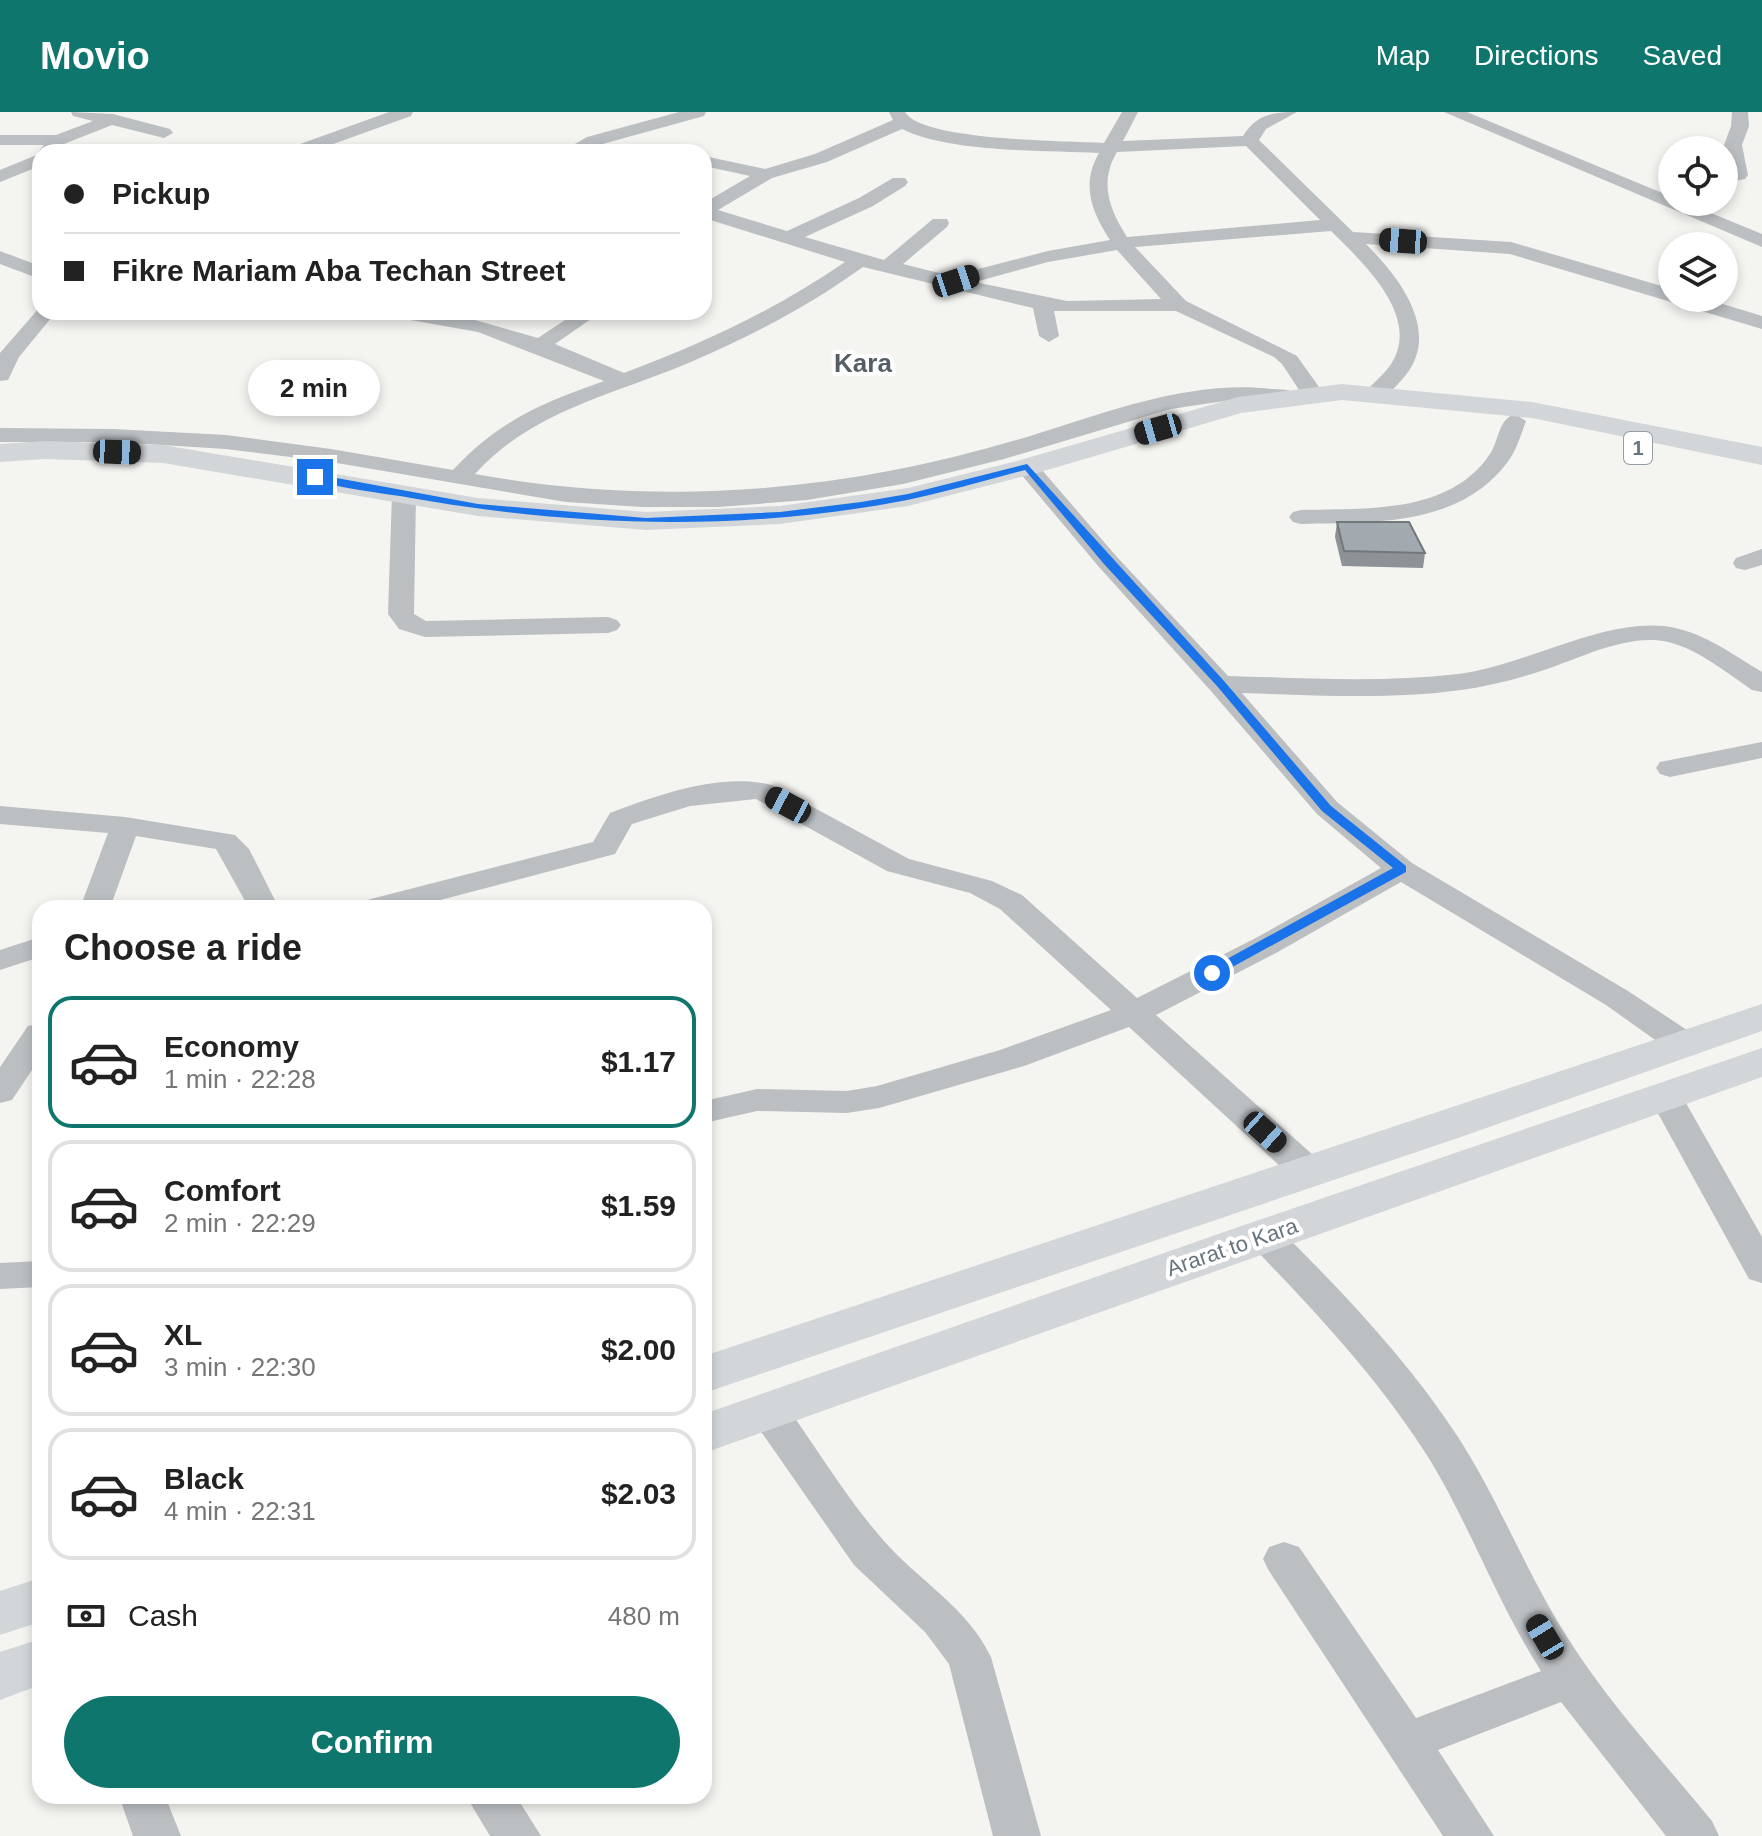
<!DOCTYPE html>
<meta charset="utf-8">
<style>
body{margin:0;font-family:Helvetica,sans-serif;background:#f6f6f6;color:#222;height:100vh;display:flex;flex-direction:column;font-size:30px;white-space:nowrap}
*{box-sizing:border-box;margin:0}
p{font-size:26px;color:#767676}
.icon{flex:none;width:44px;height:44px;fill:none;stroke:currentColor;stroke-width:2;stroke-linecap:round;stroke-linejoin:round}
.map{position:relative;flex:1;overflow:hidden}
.details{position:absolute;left:32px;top:788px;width:680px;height:904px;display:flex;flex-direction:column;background:#fff;border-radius:24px;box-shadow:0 4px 12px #0003}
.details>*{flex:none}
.guide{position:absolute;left:32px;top:32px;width:680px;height:176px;border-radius:24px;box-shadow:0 4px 12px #0003;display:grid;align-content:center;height:176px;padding:0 32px;background:#fff}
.tools{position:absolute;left:1658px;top:24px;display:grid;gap:16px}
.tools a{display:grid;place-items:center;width:80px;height:80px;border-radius:50%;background:#fff;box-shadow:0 4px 12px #0003;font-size:40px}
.end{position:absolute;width:36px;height:36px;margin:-18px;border:10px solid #1a73e8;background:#fff;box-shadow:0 0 0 4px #fff}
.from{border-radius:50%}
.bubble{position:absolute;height:56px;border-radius:28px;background:#fff;box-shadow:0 4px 12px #0003;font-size:26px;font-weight:600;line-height:56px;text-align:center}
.car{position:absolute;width:24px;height:48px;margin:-24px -12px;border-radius:10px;box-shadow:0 0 6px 2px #0007;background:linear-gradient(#222 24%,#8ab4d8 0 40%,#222 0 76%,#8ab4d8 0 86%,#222 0)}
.guide b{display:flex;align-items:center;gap:28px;height:76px;font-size:30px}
.guide b+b{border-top:2px solid #e0e0e0}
.guide i{width:20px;height:20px;background:#222}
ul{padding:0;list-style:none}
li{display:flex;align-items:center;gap:24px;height:132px;margin:0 16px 12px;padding:0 16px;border:4px solid #e0e0e0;border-radius:24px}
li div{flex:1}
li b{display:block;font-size:30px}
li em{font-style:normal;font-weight:600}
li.on{border-color:#0f766e}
li>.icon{width:72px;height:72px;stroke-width:1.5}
h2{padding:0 32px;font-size:36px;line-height:96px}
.pay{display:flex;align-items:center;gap:20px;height:88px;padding:0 32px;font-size:30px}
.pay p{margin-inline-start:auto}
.primary-button{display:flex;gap:16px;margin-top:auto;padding:16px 32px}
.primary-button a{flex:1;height:92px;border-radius:48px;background:#0f766e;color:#fff;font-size:32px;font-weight:600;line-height:92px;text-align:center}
header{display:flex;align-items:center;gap:48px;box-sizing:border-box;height:112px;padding:0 40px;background:#0f766e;color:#fff}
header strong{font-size:38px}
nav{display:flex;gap:44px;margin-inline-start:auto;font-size:28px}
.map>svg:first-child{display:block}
</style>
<header>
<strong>Movio</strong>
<nav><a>Map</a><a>Directions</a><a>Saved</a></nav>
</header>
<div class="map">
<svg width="1762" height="1724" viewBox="0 0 1762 1724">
<rect width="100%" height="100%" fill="#f4f4f1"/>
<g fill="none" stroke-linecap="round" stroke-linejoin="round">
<path fill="#bbbfc2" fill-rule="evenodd" d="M71 0 113 2 170 17 173 21 164 26 112 13 64 32 57 40H40V54L0 70V58L39 42 38 40 44 33H0V23H56L93 9 73 4Z
M389 0H413L411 4 311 40H286L289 36Z
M679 0H706L704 4 599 33 584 40H561L587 25Z
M889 0H905C921 29 1069 29 1104 31L1122 0H1138L1123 29 1243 24C1257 2 1273 0 1297 0L1266 17 1259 28 1353 120 1511 130 1672 177V186H1703L1762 204V217L1510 142 1366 132C1398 164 1442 219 1405 264 1397 273 1388 285 1376 288L1365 281C1374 269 1387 261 1394 247 1418 200 1360 148 1331 119L1135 135 1186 189 1297 244 1324 282 1321 287H1305L1282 252 1274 245 1176 199H1054L1059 224 1049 230 1039 224 1033 196 863 155C810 193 754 223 693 249 617 282 532 298 475 362 670 397 860 379 1049 318 1121 295 1197 268 1273 277 1283 278 1295 277 1301 285L1290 292 1231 288 1171 297 1004 347 903 372 807 388 719 395H642L566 390 331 350 226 337 113 330H0V316L113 317 226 323 331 337 453 358C498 309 542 291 604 269L478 220 399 206 389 200H447L538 226 577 200H601L555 232 624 261C702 232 777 197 845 150L704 106V91L750 64 704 54V44L765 57 815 42 893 8ZM902 17C950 41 1044 38 1099 41 1081 72 1091 99 1110 128L1048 139 951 164 903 152 947 115 949 111 947 107H933L884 148 805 125 873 94 905 74 908 70 905 66H893L859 86 787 119 718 98 772 66 827 50ZM1246 34 1320 108 1127 125C1109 97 1099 70 1117 40ZM1117 138 1161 187 1067 189 975 170 1048 150Z
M1444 0H1467L1672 85V90H1684L1762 122V135Z
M1732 0H1748L1749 14 1742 33 1748 63 1745 67 1724 71V61L1729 60 1724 33 1731 14Z
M0 139 40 154V167L0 152Z
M40 195V200H56L19 245 8 268 0 269V241Z
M1515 302 1526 309C1521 322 1517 337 1509 348 1461 415 1375 410 1301 412L1293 410 1289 405 1293 400 1301 398C1365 396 1449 403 1490 342 1499 329 1498 307 1515 302Z
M1027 348 1035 350 1117 445 1228 564C1304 566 1381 571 1458 562 1525 554 1598 508 1664 514 1700 518 1732 542 1762 560V580L1752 578C1727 561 1698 537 1668 530 1628 521 1581 546 1544 558 1517 567 1489 574 1461 578 1389 588 1315 583 1242 581L1337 690 1412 751 1628 879 1696 924 1701 932 1696 940 1684 943 1672 940 1606 893 1401 770 1276 841 1156 903 1322 1051 1327 1060 1322 1069 1309 1072 1296 1069 1129 915 1024 954 879 996 847 1001 757 999 704 1011V989L757 977 847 979 877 974 1000 938 1111 898 1000 797 970 781 887 759 756 687 690 694 632 712 615 742 410 796H359L363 789 593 730 610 701C658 683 720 660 772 673L909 747 992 769 1022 783 1137 886 1254 827 1381 756 1317 702 1210 578 1099 455 1015 355 1019 350Z
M404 374 412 376 416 381 414 502 426 509 608 505 617 508 621 513 617 518 608 521 425 525 399 517 388 502 392 381 396 376Z
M1762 437V453L1745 458 1736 456 1733 451 1736 446Z
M1762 630V646L1670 665 1660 662 1656 656 1660 650Z
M0 694 125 705 235 723 249 737 279 796H249L216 737 136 724 110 796H80L108 721 0 712Z
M40 825V845L0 858V838Z
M40 911V946L12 988 0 991V955L28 914Z
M1666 974 1678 977 1762 1125V1171L1749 1167 1649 985 1654 977Z
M1263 1110 1276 1114C1342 1179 1407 1247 1458 1325 1500 1390 1527 1463 1569 1528 1610 1593 1663 1649 1712 1709L1719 1724H1666L1561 1590 1438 1638 1494 1724H1443L1269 1459 1263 1447 1269 1435 1284 1430 1299 1435 1416 1606 1541 1559C1498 1492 1471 1416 1430 1348 1380 1268 1315 1199 1250 1132L1245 1123 1250 1114Z
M40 1149V1175L0 1177V1151Z
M769 1285 783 1289C816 1335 846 1386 884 1429 919 1469 967 1495 991 1545L1041 1724H993L949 1552 925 1520 854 1453 755 1311 749 1300 755 1289Z
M119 1684H165L181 1724H133Z
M466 1684H516L541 1724H490Z"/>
<path fill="#d2d6d9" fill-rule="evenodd" d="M1342 272 1532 290 1762 335V353L1532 306 1342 288 1241 301 1037 361 908 394 780 412 646 418 478 404 163 351 45 347 0 350V332L45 329 163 333 478 386 646 400 780 394 908 376 1017 349 1238 285Z
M1762 892V919L1458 1026 704 1281V1244Z
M1762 936V965L704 1341V1302L1247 1112Z
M40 1466V1510L0 1523V1479Z
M40 1527V1573L0 1588V1540Z"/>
</g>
<path fill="#8c9296" d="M1337 410 1425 441 1423 456 1342 454 1335 425Z"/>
<path fill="#a3aaaf" stroke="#72777a" stroke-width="2" d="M1337 410H1409L1425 441 1344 439Z"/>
<path fill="#1a73e8" d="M1027 352 1224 569 1331 694 1406 754V760L1216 864H1207V858L1393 756 1322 699 1217 574 1104 452 1025 358C986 368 946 380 907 388 743 420 575 415 411 386 386 381 329 376 310 365L315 362 478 392 646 406 780 400 861 390 908 382Z"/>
<g text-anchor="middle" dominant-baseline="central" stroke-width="8" stroke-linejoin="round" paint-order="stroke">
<rect fill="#fff" stroke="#959ea5" stroke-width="2" x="1624" y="320" width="28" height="32" rx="6"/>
<g font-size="20" font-weight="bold" fill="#67757e">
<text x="1638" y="336">1</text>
</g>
<g font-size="22" fill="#67757e" stroke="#fff">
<text transform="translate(1232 1135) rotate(-19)">Ararat to Kara</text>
</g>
<g font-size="26" font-weight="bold" fill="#545e64" stroke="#fff">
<text x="863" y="251">Kara</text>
</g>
</g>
</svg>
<div class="tools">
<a><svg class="icon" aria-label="locate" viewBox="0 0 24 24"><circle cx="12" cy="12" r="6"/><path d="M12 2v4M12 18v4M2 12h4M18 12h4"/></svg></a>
<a><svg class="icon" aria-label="layers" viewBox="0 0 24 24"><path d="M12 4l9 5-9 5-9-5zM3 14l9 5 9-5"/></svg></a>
</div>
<i class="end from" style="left:1212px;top:861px"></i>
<i class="end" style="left:315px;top:365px"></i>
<div class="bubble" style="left:248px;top:248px;width:132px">2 min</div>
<i class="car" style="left:1403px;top:129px;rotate:274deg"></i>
<i class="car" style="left:956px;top:169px;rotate:72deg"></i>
<i class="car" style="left:1158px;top:317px;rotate:254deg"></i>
<i class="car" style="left:117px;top:340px;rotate:92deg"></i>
<i class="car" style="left:788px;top:693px;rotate:298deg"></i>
<i class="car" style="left:1265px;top:1020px;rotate:132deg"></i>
<i class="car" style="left:1545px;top:1525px;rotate:329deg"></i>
<div class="guide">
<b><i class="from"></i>Pickup</b>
<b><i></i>Fikre Mariam Aba Techan Street</b>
</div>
<section class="details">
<h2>Choose a ride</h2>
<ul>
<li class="on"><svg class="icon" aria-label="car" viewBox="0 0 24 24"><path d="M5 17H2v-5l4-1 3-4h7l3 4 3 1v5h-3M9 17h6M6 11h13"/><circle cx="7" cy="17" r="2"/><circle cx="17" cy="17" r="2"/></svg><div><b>Economy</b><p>1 min · 22:28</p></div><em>$1.17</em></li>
<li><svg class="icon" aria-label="car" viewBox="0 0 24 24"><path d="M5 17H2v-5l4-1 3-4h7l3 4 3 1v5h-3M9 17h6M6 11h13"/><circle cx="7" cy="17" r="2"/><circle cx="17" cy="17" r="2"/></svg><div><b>Comfort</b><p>2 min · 22:29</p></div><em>$1.59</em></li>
<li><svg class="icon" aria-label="car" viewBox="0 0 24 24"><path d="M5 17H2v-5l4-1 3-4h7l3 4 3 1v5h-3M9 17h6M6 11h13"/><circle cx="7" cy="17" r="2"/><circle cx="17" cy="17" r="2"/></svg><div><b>XL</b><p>3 min · 22:30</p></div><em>$2.00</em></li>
<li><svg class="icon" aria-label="car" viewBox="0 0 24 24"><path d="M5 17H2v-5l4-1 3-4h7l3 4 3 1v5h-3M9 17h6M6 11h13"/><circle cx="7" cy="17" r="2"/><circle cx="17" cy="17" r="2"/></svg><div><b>Black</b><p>4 min · 22:31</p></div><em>$2.03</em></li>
</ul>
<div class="pay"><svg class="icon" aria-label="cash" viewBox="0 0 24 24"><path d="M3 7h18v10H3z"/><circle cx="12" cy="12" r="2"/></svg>Cash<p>480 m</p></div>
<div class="primary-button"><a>Confirm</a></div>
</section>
</div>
